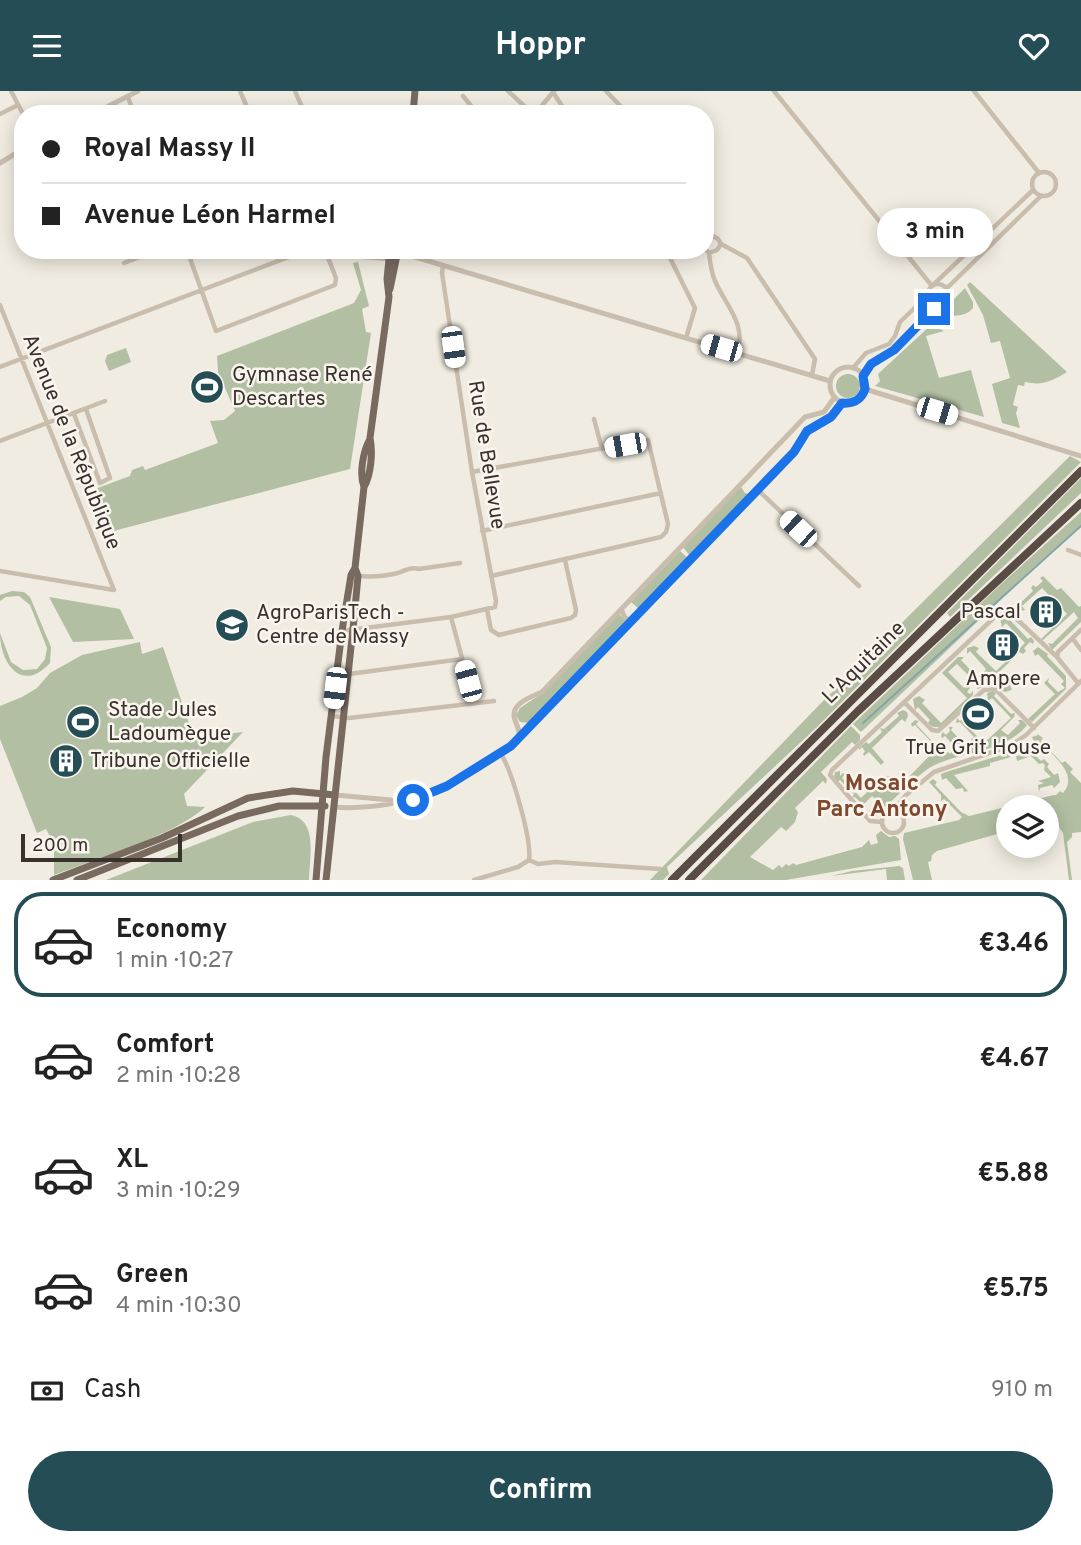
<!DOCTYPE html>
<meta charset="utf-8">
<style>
body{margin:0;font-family:Overpass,sans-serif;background:#f2f2f2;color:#222;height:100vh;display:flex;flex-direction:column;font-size:26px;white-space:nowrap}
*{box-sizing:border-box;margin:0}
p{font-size:23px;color:#767676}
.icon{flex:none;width:38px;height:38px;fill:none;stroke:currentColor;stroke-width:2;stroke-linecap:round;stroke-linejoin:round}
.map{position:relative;height:789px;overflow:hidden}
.sheet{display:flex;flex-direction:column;background:#fff;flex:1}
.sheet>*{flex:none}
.top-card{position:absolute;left:14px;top:14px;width:700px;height:154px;border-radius:28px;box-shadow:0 4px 18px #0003;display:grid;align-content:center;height:154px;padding:0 28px;background:#fff}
.controls{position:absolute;left:996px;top:704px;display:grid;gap:14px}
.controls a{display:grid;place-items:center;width:63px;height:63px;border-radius:50%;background:#fff;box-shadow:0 4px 18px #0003;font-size:35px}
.scale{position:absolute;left:21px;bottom:18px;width:161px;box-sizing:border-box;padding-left:7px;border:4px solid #38312c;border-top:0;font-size:19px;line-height:24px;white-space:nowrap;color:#38312c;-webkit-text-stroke:5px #f9f5ee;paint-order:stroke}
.end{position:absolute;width:32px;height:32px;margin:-16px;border:9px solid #1a73e8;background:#fff;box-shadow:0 0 0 4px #fff}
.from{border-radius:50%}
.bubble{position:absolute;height:49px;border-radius:24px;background:#fff;box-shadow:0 4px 18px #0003;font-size:23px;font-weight:700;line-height:49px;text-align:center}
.car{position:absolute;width:21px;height:42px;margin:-21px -10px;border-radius:9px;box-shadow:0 0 5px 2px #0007;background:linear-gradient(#fff 24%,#345 0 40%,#fff 0 76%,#345 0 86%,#fff 0)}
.top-card b{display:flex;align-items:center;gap:24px;height:66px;font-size:26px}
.top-card b+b{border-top:2px solid #e0e0e0}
.top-card i{width:18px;height:18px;background:#222}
ul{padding:12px 0 0;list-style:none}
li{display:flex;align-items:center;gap:21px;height:105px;margin:0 14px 10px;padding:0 14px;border:4px solid transparent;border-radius:28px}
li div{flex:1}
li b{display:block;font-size:26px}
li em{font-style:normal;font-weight:700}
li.active{border-color:#254d56}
li>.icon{width:63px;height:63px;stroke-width:1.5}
.pay{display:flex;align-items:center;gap:18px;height:77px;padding:0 28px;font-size:26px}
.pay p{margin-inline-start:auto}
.primary-button{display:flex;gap:14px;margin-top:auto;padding:14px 28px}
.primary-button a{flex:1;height:80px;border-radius:42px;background:#254d56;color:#fff;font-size:28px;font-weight:700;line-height:80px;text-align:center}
header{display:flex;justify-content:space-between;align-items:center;height:91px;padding:0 28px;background:#254d56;color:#fff;font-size:32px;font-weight:700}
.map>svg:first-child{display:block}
</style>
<header><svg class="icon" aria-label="menu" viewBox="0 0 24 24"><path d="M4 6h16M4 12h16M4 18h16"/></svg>Hoppr<svg class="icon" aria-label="heart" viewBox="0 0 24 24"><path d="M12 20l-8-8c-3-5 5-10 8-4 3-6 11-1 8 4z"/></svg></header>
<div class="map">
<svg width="1081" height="789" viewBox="0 0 1081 789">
<rect width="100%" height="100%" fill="#f1ece1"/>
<path fill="#b2bfa2" d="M358 171 369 215 362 218 366 241 371 242 350 378 102 443 100 436 106 430 95 398 130 385 132 379 143 375 145 379 218 352 210 330 224 329 235 320 218 281 217 265 354 212 361 199 353 172Z
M970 191 1067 281C1052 290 1043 295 1025 291L1024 295 1018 294 1013 314 1018 316 1016 322 1020 337 1002 332 992 293 1010 287 1000 250 991 252 983 224 967 194Z
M965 197 973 211V217C965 227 951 225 939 223Z
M931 234 944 240 926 245 939 287 971 279 984 326 875 295 880 290 878 283Z
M126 257 131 271 109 280 105 270 107 264Z
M836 295a12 12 0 1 1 24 0a12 12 0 1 1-24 0Z
M1070 365 1081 371 816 637 667 776 669 783 663 789H650L825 608Z
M1081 387V402L950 526 947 522Z
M741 396 745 402 749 403 689 464 683 456Z
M1081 421V436L1034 477 861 641 853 633 1000 494Z
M680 460 688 467 639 518 631 511Z
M1043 485 1057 499 1061 497 1079 516 1081 515V531L1052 559 1048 552 1052 553 1078 527 1074 521 1043 549 1041 548 1067 523 1042 497 1022 515 1025 519 1016 521 1012 518V514L1016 516 1033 500 1031 497 1033 494 1036 496 1043 490 1040 487Z
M12 500 24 501 30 506 51 556 50 572C22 603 0 572 0 542L11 571 23 579 37 578 45 568 47 557 30 514 19 505 6 506 0 510V504Z
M49 506 120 518 134 548 73 551Z
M619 523 627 531 530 632 520 631 516 624 520 617 544 601Z
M1003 524 1012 526 1010 529 1028 548 1031 546 1034 550 1033 553 1030 551 1024 557 1026 560 1023 563 1020 561 997 583 1005 592 1008 589 1007 586 1012 599 1005 601 991 594 977 598 978 594 957 573 948 581 964 597 967 594 970 597 967 601 970 603 973 600V604L941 636H933L928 632 930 629 918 616 915 619 913 608 919 605 925 609 922 612 941 632 967 607 942 582 939 585 958 566H964L961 569 983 592 992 584 989 581 986 583 984 581 986 578 970 560 967 563V557L974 555 979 557 976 561 996 580 1025 552 1006 532 1002 536 1000 527Z
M140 551 142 563 163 556 194 647 243 641 184 703 187 715 205 716C176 744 95 768 54 784V753L46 738 37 742 0 648V615L22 606 37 597 50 582 82 564Z
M1038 556 1048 563 1047 565 1066 585V598L1032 631 1028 628 1055 603 1044 592 1049 587 1048 591 1058 601 1065 597 1061 593 1064 590 1038 563 1035 565 1033 560Z
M993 600 996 602 994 605 1011 623 1015 622 1014 626 1001 639 1008 644 1020 632 1018 629H1022L1027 634C1005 662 960 660 931 676 920 682 911 694 900 699V702L873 728 869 721V719L873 722 881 713 872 705 864 713 867 716 862 717 863 714 855 706 852 707 854 703 840 689 837 691 834 686 835 681 840 680V685L843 682 845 683 842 687 861 707 883 686 892 685 901 694 937 657 915 634 912 636 911 633 915 629 919 630 916 633 939 658 944 657 941 659 945 663 948 661 950 663 955 656 945 645 942 647 941 644 943 641 946 644 950 640 949 636H953L951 639 968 657 974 653 971 649 974 646 960 631 956 632 957 627 960 630 967 624 964 620H966L972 626 965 633 984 652 1011 627 992 607 988 610 987 602Z
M903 619 907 621 908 625 905 631 902 628 872 657 884 671 881 674 869 661 864 665 863 663 865 660 862 656 859 659V657L866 651 869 653 882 641 880 637 884 638 899 625 897 622Z
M851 635 860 644V649L855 654 852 651 821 681 827 688 826 693 823 690 795 717 798 721 795 731 786 740 781 736 750 766 773 779 779 774 782 777 786 773 789 775 793 772 796 774 862 756 869 749 871 754 878 752 876 744 881 740 889 746 895 745 899 748 901 769 786 789H701Z
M1036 642 1043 647 1041 650 1062 672 1065 670 1073 678 1070 681 1081 692V741L1072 742V746L1067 751 1072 789H1069L1063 742 1057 733 1047 732 1046 716H1008V740L937 760 932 764 931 770 928 771 932 789H913L903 748 904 742 959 729 962 726 944 708 941 710V704L929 691 933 688 937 691 935 694 961 721 969 725 1054 704H1056L1060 700 1063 702C1080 683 1051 663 1038 649L1034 651 1032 646 1038 644Z
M1026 651 1029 653 1028 655 1008 667 990 672V675L954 684 968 700 964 701 963 697 956 698 946 687 942 689 941 683 946 681 1001 664Z
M1033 658 1036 659 1033 662 1041 670 1044 668 1049 673 1047 676 1054 684 1058 682 1060 691 1054 697 1052 694 1040 697 1039 701 1038 694 1044 692 1038 690 1051 686 1044 679 1045 674 1043 672 1039 673 1031 665 1017 670 1016 665 1031 662Z
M291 724C319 730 309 768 309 789H106L253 731Z
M899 775 903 777 905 789H887L886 778 831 785 852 780Z"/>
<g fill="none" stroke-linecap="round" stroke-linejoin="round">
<path stroke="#83a6ac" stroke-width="2" d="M863 632 1081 435"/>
<path stroke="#c9bdae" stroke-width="4.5" d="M11 0 23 23
M240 0 250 23
M295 0 305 23
M508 0 533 23
M606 0 628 23
M774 0 932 195
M974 0 1039 82
M553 1 567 23
M463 5 478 23
M128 6 134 23
M0 23 18 14
M535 23 554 0
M1032 93a12 12 0 1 1 24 0a12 12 0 1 1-24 0Z
M705 145 710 143 718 148 721 153 717 159 709 162 705 158
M721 153 747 167 815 268 812 284
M187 159 216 240 335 194 336 187 325 159
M355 159 364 166 390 168
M666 159 695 217 686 247
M709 162C710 172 711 180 715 190 726 215 747 233 737 262
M124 172 158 159
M928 203a10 10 0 1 1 20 0a10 10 0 1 1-20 0Z
M934 193 1033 99
M946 198 1041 105
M0 214 114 499 0 480
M0 276 307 159
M853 277 866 262 889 253 895 245 900 231 928 204
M863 285C871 271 881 268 893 259 904 251 932 225 936 213
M74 323 100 392 110 387 86 318
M594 328 602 358
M0 350 105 310
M472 381 648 349 668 433 666 441 661 446 491 485
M758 399 859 495
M482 440 661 402
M1068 459 1081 464
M358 485C370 486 386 485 398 482 406 479 411 476 419 478L460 472
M487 518 491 539 499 544 571 527 575 524 576 519 565 469
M451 526 474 612
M342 540 451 526 495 516 496 510 472 381 442 182 443 175
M1073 548 1081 559
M349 583 462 568
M1078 592 1057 566 1058 561 1081 539
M905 612 932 639 938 640 984 599 995 598 1034 637
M332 625 349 627 494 610
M501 663C512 680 532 749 529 769
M882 731a11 11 0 1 1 22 0a11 11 0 1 1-22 0Z
M897 721 898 714 906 704 934 681 1010 655 1026 644 1081 590
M882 731 870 730 830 684 832 679 998 523 1007 519 1057 566
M529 769 538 773 555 771 660 778
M474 789 518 776 529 769"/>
<path stroke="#c9bdae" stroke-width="5" d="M93 23 138 0
M0 72 23 58
M397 163H405L830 290
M830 294a18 18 0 1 1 36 0a18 18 0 1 1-36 0Z
M865 298 1081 365
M621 518 625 527 633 530
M519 646C520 638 517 636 515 629 509 613 531 606 542 601L805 326 824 321 834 307
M335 704 391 709
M333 716C396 721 458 697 507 658L794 361 807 340 830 326 842 312"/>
<path stroke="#786a5f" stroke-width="7" d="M413 23 415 0
M390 198 398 159
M364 396C359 383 363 360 370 348
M53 789 162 747 248 707 293 700 335 704
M77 789 238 725 279 715H325
M316 789 326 666 342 540 351 484 355 477 364 396C371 384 373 361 370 347L389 206 387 188 390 159
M326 789 354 528 358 485 355 477"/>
<path stroke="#584c44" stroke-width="8" d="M672 789 1081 380
M689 789 858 620 1081 412"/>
</g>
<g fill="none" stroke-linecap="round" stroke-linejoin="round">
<path stroke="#1a73e8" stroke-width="9" d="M413 709 447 695 511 655 794 361 807 340 831 326 842 312C854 313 861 309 865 298L863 285 871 273 894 259 934 218"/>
</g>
<defs>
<g id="stadium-disc" transform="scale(1.75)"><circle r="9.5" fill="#254d56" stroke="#f9f5ee"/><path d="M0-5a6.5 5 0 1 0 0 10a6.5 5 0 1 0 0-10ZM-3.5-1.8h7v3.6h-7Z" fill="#fff"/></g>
<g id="building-disc" transform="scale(1.75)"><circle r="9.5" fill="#254d56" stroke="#f9f5ee"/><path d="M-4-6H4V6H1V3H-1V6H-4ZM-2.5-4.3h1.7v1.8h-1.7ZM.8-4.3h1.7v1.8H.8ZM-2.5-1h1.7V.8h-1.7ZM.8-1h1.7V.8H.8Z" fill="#fff"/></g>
<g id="university-disc" transform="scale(1.75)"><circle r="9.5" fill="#254d56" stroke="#f9f5ee"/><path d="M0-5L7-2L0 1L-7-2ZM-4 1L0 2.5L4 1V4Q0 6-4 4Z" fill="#fff"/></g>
</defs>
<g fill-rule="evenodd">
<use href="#stadium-disc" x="207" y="296"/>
<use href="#building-disc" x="1046" y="521"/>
<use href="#university-disc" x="232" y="534"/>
<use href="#building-disc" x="1003" y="554"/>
<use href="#stadium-disc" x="978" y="623"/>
<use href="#stadium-disc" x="83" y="631"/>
<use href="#building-disc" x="66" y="670"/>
</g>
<g text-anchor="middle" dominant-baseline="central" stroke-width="5" stroke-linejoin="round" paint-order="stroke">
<g font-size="21" fill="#38312c" stroke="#f9f5ee" text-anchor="start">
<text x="232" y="284">Gymnase René<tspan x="232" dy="24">Descartes</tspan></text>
<text x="1021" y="521" text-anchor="end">Pascal</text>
<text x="256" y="522">AgroParisTech -<tspan x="256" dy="24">Centre de Massy</tspan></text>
<text x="1003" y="588" text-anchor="middle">Ampere</text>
<text x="108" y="619">Stade Jules<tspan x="108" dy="24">Ladoumègue</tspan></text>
<text x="978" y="657" text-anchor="middle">True Grit House</text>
<text x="90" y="670">Tribune Officielle</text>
</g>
<g font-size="21" fill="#38312c" stroke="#f9f5ee">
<text transform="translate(71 351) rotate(68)">Avenue de la République</text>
<text transform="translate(486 364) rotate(81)">Rue de Bellevue</text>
<text transform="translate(864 572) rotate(-45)">L'Aquitaine</text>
</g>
<g font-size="23" font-weight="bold" fill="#7f492d" stroke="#f9f5ee">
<text x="882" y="693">Mosaic<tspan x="882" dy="26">Parc Antony</tspan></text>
</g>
</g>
</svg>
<div class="controls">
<a><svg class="icon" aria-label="layers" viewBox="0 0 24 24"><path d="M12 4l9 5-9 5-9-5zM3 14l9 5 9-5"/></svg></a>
</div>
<div class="scale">200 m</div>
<i class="end from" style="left:413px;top:709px"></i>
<i class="end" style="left:934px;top:218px"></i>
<div class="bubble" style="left:877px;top:117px;width:116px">3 min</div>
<i class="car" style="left:453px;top:256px;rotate:172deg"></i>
<i class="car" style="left:721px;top:257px;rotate:286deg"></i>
<i class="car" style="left:937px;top:320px;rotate:107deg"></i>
<i class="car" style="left:625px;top:354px;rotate:260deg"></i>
<i class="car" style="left:798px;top:438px;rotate:313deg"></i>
<i class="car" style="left:468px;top:590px;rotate:345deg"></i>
<i class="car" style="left:335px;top:597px;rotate:187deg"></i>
<div class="top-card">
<b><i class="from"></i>Royal Massy II</b>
<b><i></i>Avenue Léon Harmel</b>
</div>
</div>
<section class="sheet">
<ul>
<li class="active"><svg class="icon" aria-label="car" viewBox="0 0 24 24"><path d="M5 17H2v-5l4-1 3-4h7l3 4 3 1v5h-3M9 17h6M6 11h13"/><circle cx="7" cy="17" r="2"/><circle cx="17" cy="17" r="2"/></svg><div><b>Economy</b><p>1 min · 10:27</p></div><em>€3.46</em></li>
<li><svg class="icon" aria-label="car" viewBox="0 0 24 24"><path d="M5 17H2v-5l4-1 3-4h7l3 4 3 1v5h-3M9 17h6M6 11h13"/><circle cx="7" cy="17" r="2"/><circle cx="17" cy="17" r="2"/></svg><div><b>Comfort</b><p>2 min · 10:28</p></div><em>€4.67</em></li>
<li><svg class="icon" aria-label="car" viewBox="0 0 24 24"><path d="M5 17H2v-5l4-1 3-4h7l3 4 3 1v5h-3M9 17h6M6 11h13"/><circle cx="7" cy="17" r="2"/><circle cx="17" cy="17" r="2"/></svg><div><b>XL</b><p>3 min · 10:29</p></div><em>€5.88</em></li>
<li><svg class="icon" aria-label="car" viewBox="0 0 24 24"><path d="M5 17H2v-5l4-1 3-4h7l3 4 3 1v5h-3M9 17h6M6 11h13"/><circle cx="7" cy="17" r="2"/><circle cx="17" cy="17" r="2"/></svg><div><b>Green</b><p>4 min · 10:30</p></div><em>€5.75</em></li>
</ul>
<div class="pay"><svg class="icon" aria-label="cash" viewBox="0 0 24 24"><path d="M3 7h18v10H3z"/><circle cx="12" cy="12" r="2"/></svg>Cash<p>910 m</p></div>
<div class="primary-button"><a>Confirm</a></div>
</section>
